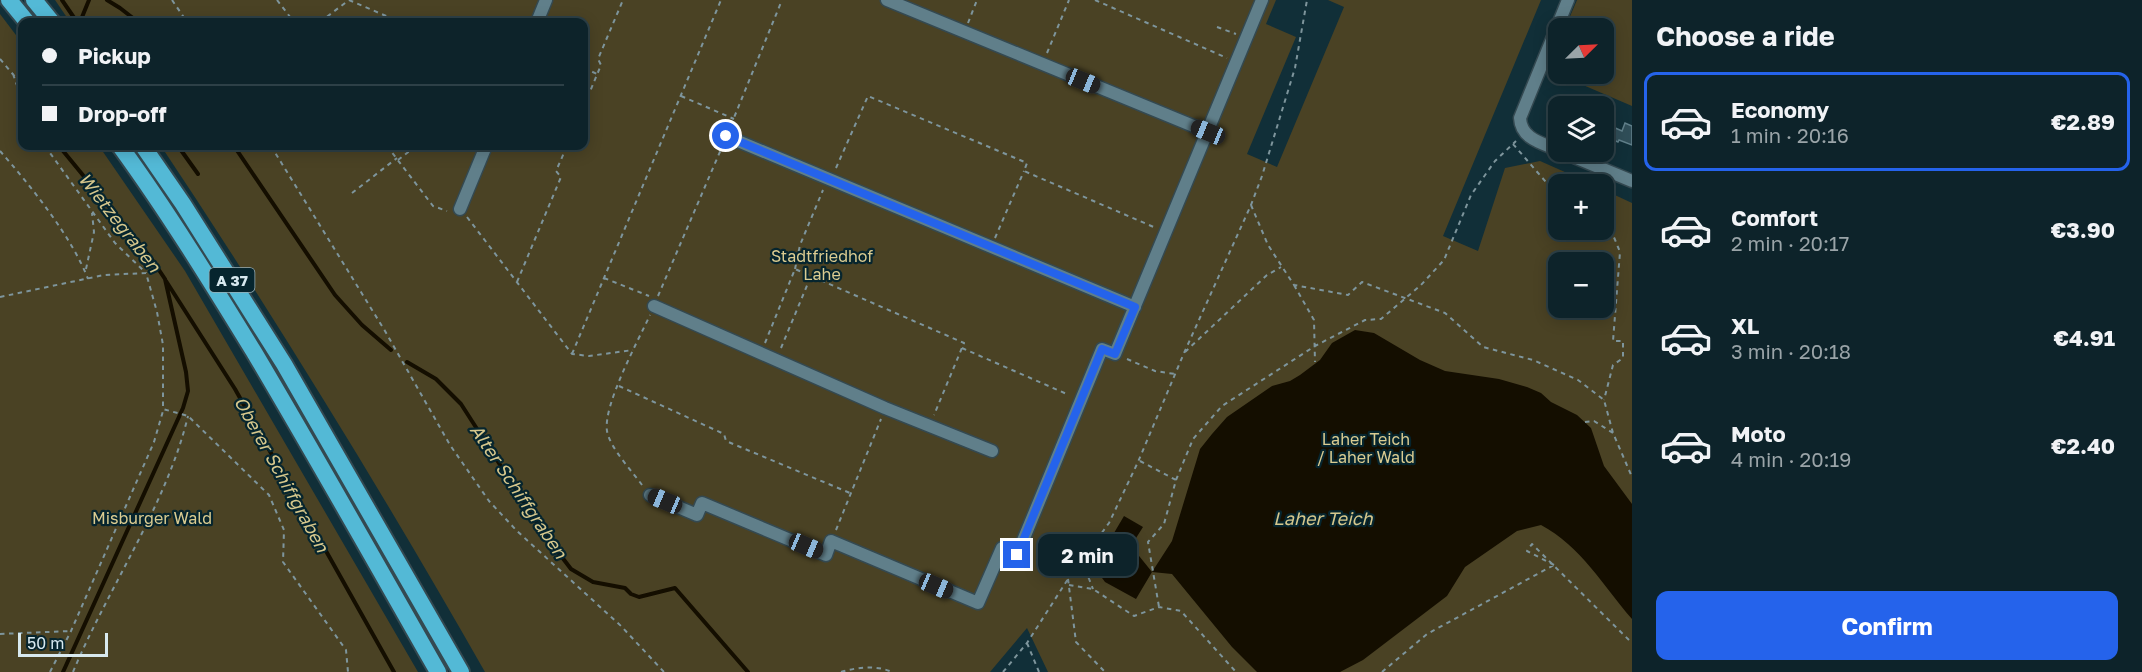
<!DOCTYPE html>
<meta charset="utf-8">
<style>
body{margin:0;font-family:"Golos Text",sans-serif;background:#162b32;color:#f1f3f6;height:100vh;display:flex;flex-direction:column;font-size:22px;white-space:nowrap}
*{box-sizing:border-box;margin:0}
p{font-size:20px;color:#9aa4a8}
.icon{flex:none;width:33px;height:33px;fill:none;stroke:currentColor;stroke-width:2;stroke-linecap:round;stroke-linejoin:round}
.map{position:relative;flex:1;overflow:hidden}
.sheet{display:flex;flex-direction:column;background:#0d232a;width:510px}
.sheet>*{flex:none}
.hud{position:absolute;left:18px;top:18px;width:570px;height:132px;border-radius:12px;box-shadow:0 3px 15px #0003,0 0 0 2px #2d4047;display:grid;align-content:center;height:132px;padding:0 24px;background:#0d232a}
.needle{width:39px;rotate:66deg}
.buttons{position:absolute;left:1548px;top:18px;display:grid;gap:12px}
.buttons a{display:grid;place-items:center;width:66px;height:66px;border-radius:12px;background:#0d232a;box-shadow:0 3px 15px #0003,0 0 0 2px #2d4047;font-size:30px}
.scale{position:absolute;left:18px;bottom:15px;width:90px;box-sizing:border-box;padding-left:6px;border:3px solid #d8e9ef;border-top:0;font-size:16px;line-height:21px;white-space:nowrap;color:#d8e9ef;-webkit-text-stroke:4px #06252e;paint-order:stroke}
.end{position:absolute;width:27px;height:27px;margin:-14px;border:8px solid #2563eb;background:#fff;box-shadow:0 0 0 3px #fff}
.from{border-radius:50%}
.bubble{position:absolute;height:42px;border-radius:12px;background:#0d232a;box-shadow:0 3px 15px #0003,0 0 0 2px #2d4047;font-size:20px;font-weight:700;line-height:42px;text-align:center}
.car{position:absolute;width:18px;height:36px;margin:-18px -9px;border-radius:8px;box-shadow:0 0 4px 2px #0007;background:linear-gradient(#222 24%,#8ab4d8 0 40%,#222 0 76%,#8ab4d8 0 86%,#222 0)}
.hud b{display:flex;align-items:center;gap:21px;height:57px;font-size:22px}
.hud b+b{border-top:2px solid #2d4047}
.hud i{width:15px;height:15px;background:#f1f3f6}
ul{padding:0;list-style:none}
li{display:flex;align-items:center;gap:18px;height:99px;margin:0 12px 9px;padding:0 12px;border:3px solid transparent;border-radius:12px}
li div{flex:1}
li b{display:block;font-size:22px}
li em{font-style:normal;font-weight:700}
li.active{border-color:#2563eb}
li>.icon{width:54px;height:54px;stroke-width:1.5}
h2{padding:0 24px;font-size:27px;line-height:72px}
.primary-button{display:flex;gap:12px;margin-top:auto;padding:12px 24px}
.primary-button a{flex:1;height:69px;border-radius:12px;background:#2563eb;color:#fff;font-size:24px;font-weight:700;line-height:69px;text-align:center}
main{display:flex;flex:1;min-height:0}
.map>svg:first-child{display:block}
</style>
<main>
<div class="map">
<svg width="1632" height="672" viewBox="0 0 1632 672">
<rect width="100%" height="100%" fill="#112f38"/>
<path fill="#4a4224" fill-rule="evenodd" d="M55 0H1276L1266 24 1296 37 1247 154 1277 167 1344 7 1328 0H1541L1443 236 1478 251 1505 168 1540 161 1592 184H1558V230H1604V190L1632 203V672H1048L1027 628 990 672H485C383 493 275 317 161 146H584V22H70ZM1558 262H1604V308H1558Z
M1577 0H1632V106L1548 70 1558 44V74H1604V28H1565Z
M0 14 22 43V146H99L185 271 418 672H0Z"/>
<path fill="#140e00" d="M1355 330 1374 333 1420 360 1445 371 1499 379 1527 387 1541 393 1551 402 1577 415 1591 428 1604 466 1632 504V619C1603 586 1581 546 1541 525L1517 531 1465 567 1447 596 1363 660 1340 672H1257L1232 647 1172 574 1152 572 1136 599 1105 582 1094 567 1124 516 1143 527 1131 546 1152 572 1172 541 1200 449 1212 434 1227 417 1272 386 1290 381 1300 375 1320 360 1332 343Z"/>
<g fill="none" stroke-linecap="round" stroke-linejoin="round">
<path stroke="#140e00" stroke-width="4" d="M62 0 77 22
M107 0 120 8 138 22
M80 22 89 0
M59 146 151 258 165 279 186 372 188 391 183 408 63 672
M178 146 198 174
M234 146 335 295 362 325 391 350
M166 281 235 389 394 672
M407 362 436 379 461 404 545 535 571 569 593 582 625 588 631 594 639 597 675 588 748 672"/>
</g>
<path fill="#304e58" stroke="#61808b" stroke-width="1.5" d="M1604 123 1622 131 1625 123 1632 126V145L1619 140 1618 142 1604 136Z"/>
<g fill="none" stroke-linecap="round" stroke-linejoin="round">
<g stroke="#344951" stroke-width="15">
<path id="minor" d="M887 0 1208 132
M537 22 546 0
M726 136 1135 307
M1558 150C1542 143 1521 139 1520 118L1568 0
M1562 152 1632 181
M460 209 486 146
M654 306 885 408 992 451
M650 495 697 515 702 503 826 555 831 541 978 603 1002 548 1017 555 1102 349 1115 354 1262 0"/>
</g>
<g stroke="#344951" stroke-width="20">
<path id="highway" d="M9 0 27 22
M34 0 52 22
M120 146C168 212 211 282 254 352 317 458 377 565 438 672
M143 146 183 204 284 364 461 672"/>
</g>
<path stroke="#7e959c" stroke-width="2" stroke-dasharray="4.5 4.5" stroke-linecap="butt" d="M172 0 187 22
M277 0 294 22
M349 0 400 22
M1095 0 1227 58
M320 22 349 0
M968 23 977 0
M1217 27 1236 34
M1047 53 1069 0
M0 59 22 85
M584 68 597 74
M13 74 22 100
M681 96 734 119
M584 106 601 65 598 59 623 0
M731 125 782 0
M1513 144 1558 196
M45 146 115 243 146 273
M271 146 385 331 450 445 489 501 517 531 621 626 664 672
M387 146 433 206 447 211
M0 151C30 185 72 237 88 279
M398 160 416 146
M836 168 868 96 1027 163 1024 171 1156 228
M352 193 397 158
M1251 205 1268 245 1294 285 1348 295 1362 282 1445 313 1483 347 1533 360 1578 380 1604 400 1613 433 1632 477
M467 217 572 354 589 356 633 350
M1604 223 1611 230 1620 252 1613 341H1623V358L1613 365 1604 400
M995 238 1024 171
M86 269 94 232 92 213
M795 269 800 245 823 190
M604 278 649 296
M517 282 561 177 556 171 567 146
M1294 285 1314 320 1315 362
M658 296 722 147
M0 297 104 275 146 273 157 312 163 345V409L188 416 269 495 284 530 283 562 346 650 348 672
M765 343 795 269 964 343 934 415
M781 348 811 276
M962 348 1069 395
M1185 352 1267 275 1281 267
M572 354 721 0
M1127 359 1155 371 1175 374
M619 386 724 434 726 441 850 493
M1585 422 1594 421 1613 433
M1140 461 1176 480 1164 524 1148 542 1159 607
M1176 480 1193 439 1222 406 1315 346 1365 320 1381 319 1421 285 1444 260 1471 195 1495 161 1516 141
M642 485C632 471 610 448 607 431 603 405 638 341 650 315
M836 530 881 419
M1082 561 1093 589
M1554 565 1527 551 1532 544 1632 643
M1068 579 1076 642 1105 672
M1069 585 1093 589 1134 616 1159 607 1181 611 1236 672
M0 634 71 631
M1027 643 1039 672
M50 672 71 631 154 442 163 411
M73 672C108 588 167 504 188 416
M841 672C858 667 876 665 892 672
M1003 672 1027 643 1068 579 1109 523 1138 462 1184 353 1251 205 1262 176 1295 68 1307 0
M1382 672 1427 634 1554 565"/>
<use href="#minor" stroke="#607f8a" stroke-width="12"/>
<use href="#highway" stroke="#53b9d6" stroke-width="16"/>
</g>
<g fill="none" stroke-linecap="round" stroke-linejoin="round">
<path stroke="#2563eb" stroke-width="8" d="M726 136 1135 307 1115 354 1102 349 1017 555"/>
</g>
<g text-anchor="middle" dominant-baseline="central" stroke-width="4.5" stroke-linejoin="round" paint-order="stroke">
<rect fill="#06252e" stroke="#99aeb5" stroke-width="1.5" x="209.5" y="268" width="45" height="24" rx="4.5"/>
<g font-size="15" font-weight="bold" fill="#d8e9ef">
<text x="232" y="280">A 37</text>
</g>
<g font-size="16" fill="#dbcc91" stroke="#06252e">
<text x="822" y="256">Stadtfriedhof<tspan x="822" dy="18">Lahe</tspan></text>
<text x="1366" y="439">Laher Teich<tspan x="1366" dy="18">/ Laher Wald</tspan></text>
<text x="152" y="518">Misburger Wald</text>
</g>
<g font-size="18" font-style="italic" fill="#d6c78c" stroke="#06252e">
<text transform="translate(120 222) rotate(52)">Wietzegraben</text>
<text transform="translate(282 474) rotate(61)">Oberer Schiffgraben</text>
<text transform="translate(519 491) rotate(56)">Alter Schiffgraben</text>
<text x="1323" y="518">Laher Teich</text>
</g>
</g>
</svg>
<div class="buttons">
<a><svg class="needle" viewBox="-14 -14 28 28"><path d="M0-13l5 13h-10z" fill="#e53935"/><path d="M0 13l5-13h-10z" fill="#9aa4a8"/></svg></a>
<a><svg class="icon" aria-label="layers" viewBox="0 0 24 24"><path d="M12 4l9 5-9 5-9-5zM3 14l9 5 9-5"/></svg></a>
<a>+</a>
<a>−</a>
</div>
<div class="scale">50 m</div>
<i class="end from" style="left:726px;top:136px"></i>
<i class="end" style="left:1017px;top:555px"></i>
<div class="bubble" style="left:1038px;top:534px;width:99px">2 min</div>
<i class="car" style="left:1083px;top:81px;rotate:112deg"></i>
<i class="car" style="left:1208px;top:132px;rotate:292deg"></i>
<i class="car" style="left:665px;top:501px;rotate:293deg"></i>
<i class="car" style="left:806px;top:546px;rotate:113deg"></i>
<i class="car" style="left:936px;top:586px;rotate:113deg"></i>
<div class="hud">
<b><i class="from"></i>Pickup</b>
<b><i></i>Drop-off</b>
</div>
</div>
<section class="sheet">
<h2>Choose a ride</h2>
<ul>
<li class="active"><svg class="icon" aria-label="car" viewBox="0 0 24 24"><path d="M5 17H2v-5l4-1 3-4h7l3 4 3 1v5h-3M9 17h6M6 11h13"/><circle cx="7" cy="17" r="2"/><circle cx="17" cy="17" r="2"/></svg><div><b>Economy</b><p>1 min · 20:16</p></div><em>€2.89</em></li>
<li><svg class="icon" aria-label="car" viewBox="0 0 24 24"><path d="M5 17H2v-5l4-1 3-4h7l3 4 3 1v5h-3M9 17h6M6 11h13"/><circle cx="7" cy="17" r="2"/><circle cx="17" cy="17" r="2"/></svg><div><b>Comfort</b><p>2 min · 20:17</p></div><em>€3.90</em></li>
<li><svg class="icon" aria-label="car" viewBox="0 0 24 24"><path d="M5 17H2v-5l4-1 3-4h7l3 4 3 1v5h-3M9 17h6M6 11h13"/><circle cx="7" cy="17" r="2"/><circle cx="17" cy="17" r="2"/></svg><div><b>XL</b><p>3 min · 20:18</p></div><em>€4.91</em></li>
<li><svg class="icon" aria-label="car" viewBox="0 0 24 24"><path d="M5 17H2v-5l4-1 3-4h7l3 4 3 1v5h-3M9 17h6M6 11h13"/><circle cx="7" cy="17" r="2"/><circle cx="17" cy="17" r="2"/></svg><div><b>Moto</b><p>4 min · 20:19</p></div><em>€2.40</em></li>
</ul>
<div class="primary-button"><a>Confirm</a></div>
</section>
</main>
